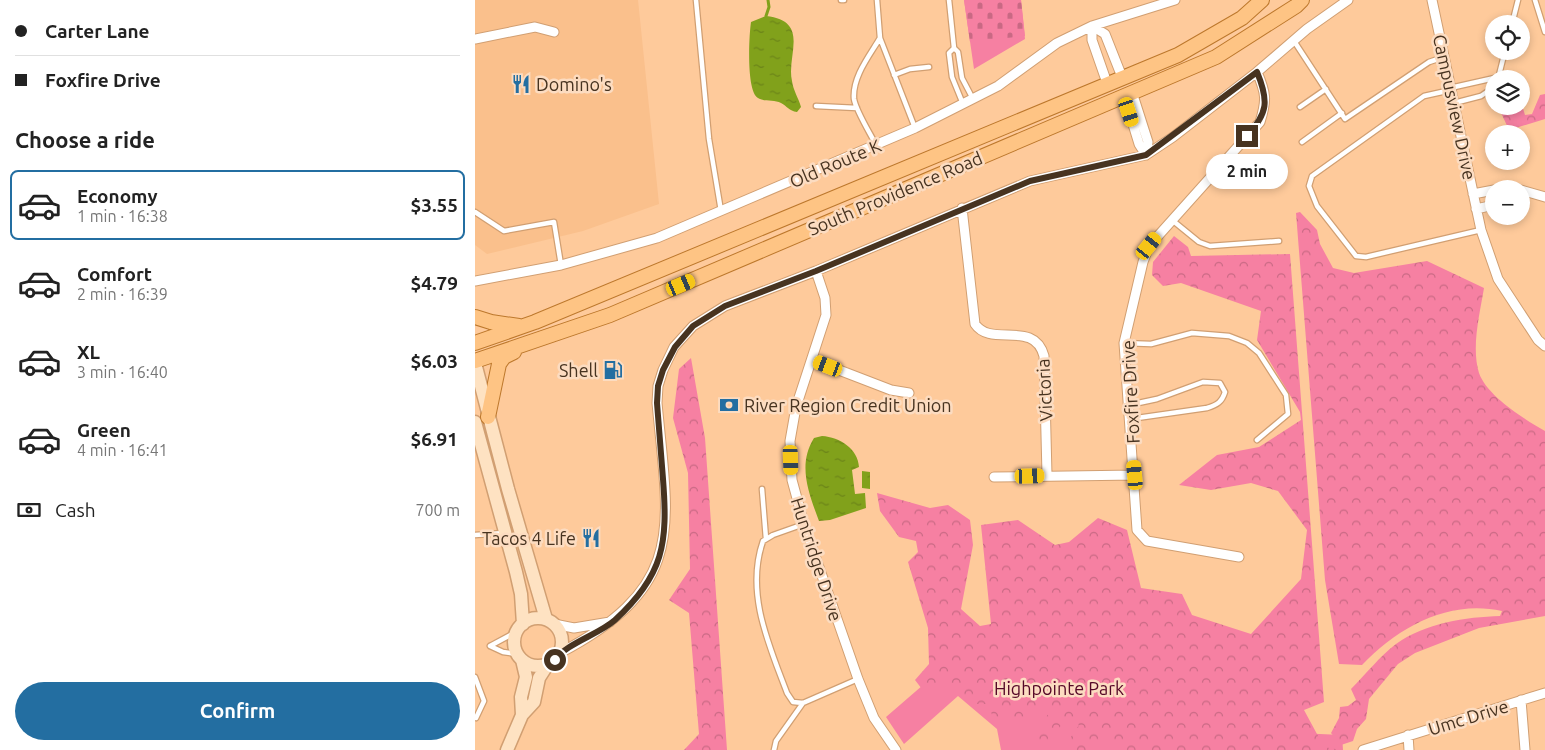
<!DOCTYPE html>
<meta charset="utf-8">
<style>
body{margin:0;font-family:Ubuntu,sans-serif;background:#f2f2f2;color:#222;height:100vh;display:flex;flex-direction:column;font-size:19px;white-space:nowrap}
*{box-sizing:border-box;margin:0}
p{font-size:16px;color:#767676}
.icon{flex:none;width:28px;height:28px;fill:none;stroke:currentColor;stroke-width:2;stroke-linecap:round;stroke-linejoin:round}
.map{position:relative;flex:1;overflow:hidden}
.panel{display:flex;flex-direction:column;background:#fff;width:475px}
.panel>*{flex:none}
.banner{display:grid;align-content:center;height:110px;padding:0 15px;background:#fff}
.tools{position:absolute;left:1010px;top:15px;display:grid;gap:10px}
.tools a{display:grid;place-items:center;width:45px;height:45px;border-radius:50%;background:#fff;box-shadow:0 2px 8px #0003;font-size:25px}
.end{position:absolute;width:22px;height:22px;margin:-11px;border:6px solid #473320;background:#fff;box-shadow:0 0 0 2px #fff}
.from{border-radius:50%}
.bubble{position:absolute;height:35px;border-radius:18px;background:#fff;box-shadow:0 2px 8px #0003;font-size:16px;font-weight:700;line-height:35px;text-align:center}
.car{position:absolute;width:15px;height:30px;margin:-15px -8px;border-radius:6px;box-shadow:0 0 4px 1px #0007;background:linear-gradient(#f5c518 24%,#345 0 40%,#f5c518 0 76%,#345 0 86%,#f5c518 0)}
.banner b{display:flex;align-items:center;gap:18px;height:48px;font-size:19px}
.banner b+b{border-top:1px solid #e0e0e0}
.banner i{width:12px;height:12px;background:#222}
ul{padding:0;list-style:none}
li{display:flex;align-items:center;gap:15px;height:70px;margin:0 10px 8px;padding:0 5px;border:2px solid transparent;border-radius:8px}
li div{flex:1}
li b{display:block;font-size:19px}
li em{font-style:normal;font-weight:700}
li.active{border-color:#236ea1}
li>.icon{width:45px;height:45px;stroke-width:1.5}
h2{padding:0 15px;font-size:22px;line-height:60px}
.pay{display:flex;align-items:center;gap:12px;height:55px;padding:0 15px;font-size:19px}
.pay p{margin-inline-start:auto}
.primary-button{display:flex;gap:10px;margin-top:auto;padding:10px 15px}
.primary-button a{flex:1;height:58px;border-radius:30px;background:#236ea1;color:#fff;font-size:20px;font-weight:700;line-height:58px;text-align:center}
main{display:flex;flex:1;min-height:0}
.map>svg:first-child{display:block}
</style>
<main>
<section class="panel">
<div class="banner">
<b><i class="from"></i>Carter Lane</b>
<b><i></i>Foxfire Drive</b>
</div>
<h2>Choose a ride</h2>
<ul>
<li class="active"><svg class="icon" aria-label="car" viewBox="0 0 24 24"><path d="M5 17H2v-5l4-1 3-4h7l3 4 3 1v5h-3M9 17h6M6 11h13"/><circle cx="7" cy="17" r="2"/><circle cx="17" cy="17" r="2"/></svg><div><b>Economy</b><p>1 min · 16:38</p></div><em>$3.55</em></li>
<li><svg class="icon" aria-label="car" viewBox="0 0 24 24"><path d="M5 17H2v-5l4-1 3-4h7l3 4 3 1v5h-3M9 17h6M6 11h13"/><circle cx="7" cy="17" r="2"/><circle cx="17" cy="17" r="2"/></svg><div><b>Comfort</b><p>2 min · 16:39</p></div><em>$4.79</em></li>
<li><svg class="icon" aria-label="car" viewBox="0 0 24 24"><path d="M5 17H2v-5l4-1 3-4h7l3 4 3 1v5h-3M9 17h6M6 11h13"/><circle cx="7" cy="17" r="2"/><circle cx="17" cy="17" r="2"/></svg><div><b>XL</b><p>3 min · 16:40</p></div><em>$6.03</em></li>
<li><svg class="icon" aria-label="car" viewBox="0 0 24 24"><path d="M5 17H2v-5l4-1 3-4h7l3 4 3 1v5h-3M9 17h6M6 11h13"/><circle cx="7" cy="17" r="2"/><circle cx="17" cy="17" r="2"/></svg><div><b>Green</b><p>4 min · 16:41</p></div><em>$6.91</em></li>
</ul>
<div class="pay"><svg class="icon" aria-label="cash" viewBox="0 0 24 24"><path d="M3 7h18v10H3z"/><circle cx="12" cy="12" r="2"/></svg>Cash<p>700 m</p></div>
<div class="primary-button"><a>Confirm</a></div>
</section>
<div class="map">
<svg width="1070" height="750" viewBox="0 0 1070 750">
<defs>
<pattern id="forest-crowns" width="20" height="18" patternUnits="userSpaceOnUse" patternTransform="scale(1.25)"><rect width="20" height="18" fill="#f680a2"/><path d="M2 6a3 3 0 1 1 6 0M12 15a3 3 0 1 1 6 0" fill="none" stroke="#c96984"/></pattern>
<pattern id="cemetery-stones" width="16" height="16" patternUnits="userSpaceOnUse" patternTransform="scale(1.25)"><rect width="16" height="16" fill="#f680a2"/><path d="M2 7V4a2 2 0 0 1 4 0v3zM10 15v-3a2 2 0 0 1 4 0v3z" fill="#c96984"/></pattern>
<pattern id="water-ripples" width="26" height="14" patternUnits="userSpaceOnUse" patternTransform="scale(1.25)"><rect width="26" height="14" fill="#81a11b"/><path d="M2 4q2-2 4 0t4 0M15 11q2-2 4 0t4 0" fill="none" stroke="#6b8418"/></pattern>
</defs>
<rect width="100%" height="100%" fill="#feca9b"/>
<path fill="#fac08c" d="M0 0H163L184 204 108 231 12 254 0 245Z"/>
<path fill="#f680a2" d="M489 0H546L550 39 499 69Z
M514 628 780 731 867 735 868 750H526L522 729 483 696 429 744 411 717Z"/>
<path fill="url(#forest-crowns)" d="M1070 94V119L1034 130 1023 106H1046V102L1050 115 1057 114 1065 95Z
M825 212 842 230 845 244 858 268 879 273 952 261 1009 288C1005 313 996 347 1004 373 1012 396 1049 419 1070 431V616L1004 628 940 653 923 664 894 699 891 719 882 729 878 741 866 745 856 733 864 718 865 707 873 706 881 700 876 689C891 674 905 656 921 644 950 623 991 617 1025 616L1027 611C974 599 923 627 887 665L864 664 850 580 821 213Z
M699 236 713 247 716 256 815 254 849 702 829 710 849 747 866 750H649L645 745 626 743 619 750H587L604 725 594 715 571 745 556 734 577 710 567 703 555 720 518 723 515 704H498L469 677 450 693 440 680 454 664 453 628 433 562 443 552 441 541 424 537 405 511 402 493 455 508 473 505 495 520 498 545 486 609 505 626 516 624 506 525 543 520 580 545 594 542 623 518 652 530 666 588 707 594 717 615 776 634 826 579 832 530 803 491 776 483 736 490 704 485 742 455 784 447 826 420 825 412 782 340 786 311 706 283 688 286 677 275 678 262Z
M216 358 230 438 252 750H209L224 734 214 613 194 600 215 569 213 473 198 418 204 369Z"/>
<path fill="url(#cemetery-stones)" d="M489 0H546L550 36 495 42Z"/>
<path fill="url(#water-ripples)" d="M291 16C336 21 311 56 317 81 318 90 324 99 326 107L322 112C314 111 312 106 306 103 299 99 289 102 283 98 271 91 274 35 276 22Z
M347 436C365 437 383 449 384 467L377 470 380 494 390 493 391 508 355 520 344 521C334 494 322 465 339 438Z
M387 471 395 472V489L387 488Z"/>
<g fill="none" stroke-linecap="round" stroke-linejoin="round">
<path stroke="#81a11b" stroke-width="3" d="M291 16 294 7 293 0"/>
<g stroke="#d19f72" stroke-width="7">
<path id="lane" d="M221 0 234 139 246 211
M366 0H369
M402 0 405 38 440 128
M474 0 479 48 483 52 487 78 498 99
M1060 0 1070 32
M1037 24 1043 0
M819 41 870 119 954 62 969 57
M479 48 474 53 477 77 488 104
M419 75 435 69 454 67
M1023 79 1030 51
M975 88 1024 77
M976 90 949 96 837 176 834 186 842 206 881 256 891 257 1006 230
M979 103 1006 96 1019 87
M341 106 382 108
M825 107 851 89
M827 142 867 113
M401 145C395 133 381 111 379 99 377 77 395 55 405 38
M0 212 29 231 79 222 86 265
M697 220 724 242 735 246 804 241
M649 343 676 344 717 333 754 336 772 343 784 353 811 395 813 414 782 440
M654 405 682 399 728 382 745 383 750 392C747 402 742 405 732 408L655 419
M287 489 291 539
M329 524 298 535 288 541C270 593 294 645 312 693L318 702 328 703 383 679
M0 535 29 533
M15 646 41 632
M15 646 28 652 42 654
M0 677 9 701 1 718
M299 750 301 741 328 703"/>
</g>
<g stroke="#d19f72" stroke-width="11">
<path id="street" d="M957 0 1006 230 1023 279 1063 340 1070 346
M0 39 60 27 79 32
M632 83 617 40V26L630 34 647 77
M657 92 673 142 671 155
M649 95 664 144 671 155
M1028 189 1037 187 1043 189
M1046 190 1070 197
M998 194 1019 190
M487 208 500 324C516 348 559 319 569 356L572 475
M1001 209 1019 205
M341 271 350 298 351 315 321 407 315 441 317 480 329 524 383 679 399 718 421 750
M0 281 86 265 182 238 440 128 523 86 582 43 617 26 700 0
M338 360 416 390 434 393
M519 477 660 475
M764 557 672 541 662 530 649 343 668 262 674 246 785 122C792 100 791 93 782 72
M79 624 99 628 135 622
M85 653C212 586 194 529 182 403L183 386 188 370 199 347 218 326 250 306 341 271 555 181 671 155 698 137 782 72 832 29 873 0
M1046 700 1050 750
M933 735 934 750
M888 750 1070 693"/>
</g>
<g stroke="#d19f72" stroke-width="15">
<path id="secondary" d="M0 363 33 489 71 619
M0 422 41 572 46 594 48 624
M39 642a24 24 0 1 1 48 0a24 24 0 1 1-48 0Z
M47 715 46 697 51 677 47 660
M32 750 47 715 59 702 64 678 73 664"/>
</g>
<g stroke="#bd782c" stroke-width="16">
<path id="primary" d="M0 317 16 322 44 326
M0 343 60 322 703 55 767 18 787 0
M0 361 135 315 741 57 821 6 827 0
M13 417 24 364 29 357 39 352"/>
</g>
<use href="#lane" stroke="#fff" stroke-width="4.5"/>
<use href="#street" stroke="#fff" stroke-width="9"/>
<use href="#secondary" stroke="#fee2c2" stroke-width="12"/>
<use href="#primary" stroke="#fec484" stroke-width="14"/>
</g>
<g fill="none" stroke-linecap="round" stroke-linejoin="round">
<path stroke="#473320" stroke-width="6" d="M80 660C92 643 123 635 140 620 189 575 193 543 188 479 186 454 184 428 182 403L183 386 188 370 200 347 218 326 250 306 341 271 555 181 671 155 782 72C794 101 793 113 772 136"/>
</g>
<defs>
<g id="restaurant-bare" transform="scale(1.5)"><path d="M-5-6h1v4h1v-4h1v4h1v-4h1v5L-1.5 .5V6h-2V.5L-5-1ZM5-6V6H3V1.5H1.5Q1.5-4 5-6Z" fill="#236ea1" stroke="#fcdcc1" stroke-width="2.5" paint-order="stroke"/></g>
<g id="fuel-bare" transform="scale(1.5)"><path d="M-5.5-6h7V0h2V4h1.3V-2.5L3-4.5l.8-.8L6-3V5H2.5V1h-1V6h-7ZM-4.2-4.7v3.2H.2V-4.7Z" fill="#236ea1" stroke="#fcdcc1" stroke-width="2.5" paint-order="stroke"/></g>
<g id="bank-bare" transform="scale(1.5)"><path d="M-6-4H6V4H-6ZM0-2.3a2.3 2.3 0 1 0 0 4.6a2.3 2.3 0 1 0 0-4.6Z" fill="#236ea1" stroke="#fcdcc1" stroke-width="2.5" paint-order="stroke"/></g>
</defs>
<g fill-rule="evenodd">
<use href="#restaurant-bare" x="46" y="84"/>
<use href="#fuel-bare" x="138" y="370"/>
<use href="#bank-bare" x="254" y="405"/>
<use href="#restaurant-bare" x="116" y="538"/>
</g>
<g text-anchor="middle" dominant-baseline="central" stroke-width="5" stroke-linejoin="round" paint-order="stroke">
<g font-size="18" fill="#473320" stroke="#fcdcc1" text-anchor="start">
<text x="61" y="84">Domino's</text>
<text x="123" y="370" text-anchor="end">Shell</text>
<text x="269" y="405">River Region Credit Union</text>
<text x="101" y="538" text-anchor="end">Tacos 4 Life</text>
</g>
<g font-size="18" fill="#473320" stroke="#fcdcc1">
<text transform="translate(980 107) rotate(78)">Campusview Drive</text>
<text transform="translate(360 163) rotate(-23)">Old Route K</text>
<text transform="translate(420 193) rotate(-23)">South Providence Road</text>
<text transform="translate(569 390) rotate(-93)">Victoria</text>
<text transform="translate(655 392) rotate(-93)">Foxfire Drive</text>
<text transform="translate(342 559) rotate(72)">Huntridge Drive</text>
<text transform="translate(993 717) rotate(-17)">Umc Drive</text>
</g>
<g font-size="18" fill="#550727" stroke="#fcdcc1">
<text x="584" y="688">Highpointe Park</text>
</g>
</g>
</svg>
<div class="tools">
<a><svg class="icon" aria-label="locate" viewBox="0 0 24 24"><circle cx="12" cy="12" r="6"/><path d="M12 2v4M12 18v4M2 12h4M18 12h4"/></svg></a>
<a><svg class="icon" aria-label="layers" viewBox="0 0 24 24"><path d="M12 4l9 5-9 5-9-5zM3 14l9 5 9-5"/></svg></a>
<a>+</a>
<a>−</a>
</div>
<i class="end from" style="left:80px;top:660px"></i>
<i class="end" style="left:772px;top:136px"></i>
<div class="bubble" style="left:731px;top:154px;width:82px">2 min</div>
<i class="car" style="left:654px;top:112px;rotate:162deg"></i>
<i class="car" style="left:674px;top:246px;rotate:39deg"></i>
<i class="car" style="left:206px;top:285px;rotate:67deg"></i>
<i class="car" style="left:353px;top:366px;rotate:291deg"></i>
<i class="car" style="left:316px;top:460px;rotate:178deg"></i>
<i class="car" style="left:660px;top:475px;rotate:355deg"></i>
<i class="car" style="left:555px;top:476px;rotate:88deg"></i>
</div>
</main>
